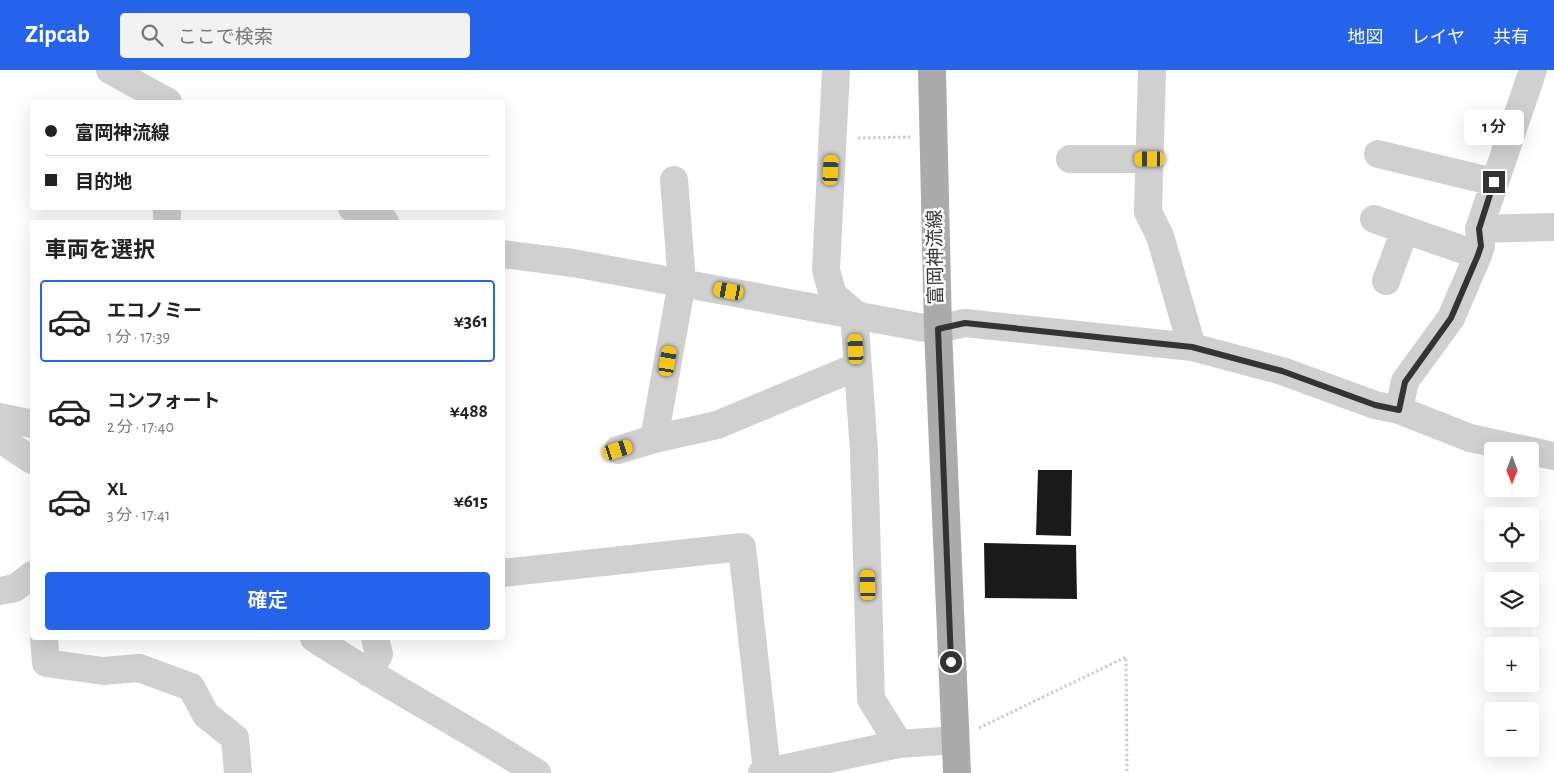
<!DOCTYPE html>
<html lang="ja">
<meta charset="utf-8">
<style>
body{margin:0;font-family:"Alegreya Sans","Noto Sans JP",sans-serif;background:#f2f2f2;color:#222;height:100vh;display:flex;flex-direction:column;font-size:19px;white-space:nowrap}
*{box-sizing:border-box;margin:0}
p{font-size:16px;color:#767676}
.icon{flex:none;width:28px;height:28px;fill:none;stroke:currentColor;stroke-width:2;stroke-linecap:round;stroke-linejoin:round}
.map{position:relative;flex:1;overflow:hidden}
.side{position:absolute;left:30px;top:150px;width:475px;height:420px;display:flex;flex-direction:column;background:#fff;border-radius:5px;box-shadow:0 5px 20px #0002}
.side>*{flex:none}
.hud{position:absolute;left:30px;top:30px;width:475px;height:110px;border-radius:5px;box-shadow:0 5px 20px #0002;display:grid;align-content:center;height:110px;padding:0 15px;background:#fff}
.needle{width:32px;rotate:180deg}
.buttons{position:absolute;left:1484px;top:372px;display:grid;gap:10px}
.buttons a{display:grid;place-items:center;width:55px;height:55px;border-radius:5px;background:#fff;box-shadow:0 5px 20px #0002;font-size:25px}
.end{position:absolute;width:22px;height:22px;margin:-11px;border:6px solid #333;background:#fff;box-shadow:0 0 0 2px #fff}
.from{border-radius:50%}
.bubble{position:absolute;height:35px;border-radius:5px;background:#fff;box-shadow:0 5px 20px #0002;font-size:16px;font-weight:600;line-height:35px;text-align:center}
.car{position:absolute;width:15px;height:30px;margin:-15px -8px;border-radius:6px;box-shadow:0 0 4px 1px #0007;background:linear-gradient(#f5c518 24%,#345 0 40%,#f5c518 0 76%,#345 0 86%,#f5c518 0)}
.hud b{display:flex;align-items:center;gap:18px;height:48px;font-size:19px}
.hud b+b{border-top:1px solid #e0e0e0}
.hud i{width:12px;height:12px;background:#222}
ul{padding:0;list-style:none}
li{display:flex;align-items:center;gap:15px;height:82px;margin:0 10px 8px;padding:0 5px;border:2px solid transparent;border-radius:5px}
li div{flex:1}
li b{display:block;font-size:19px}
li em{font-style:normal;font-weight:600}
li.current{border-color:#2563eb}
li>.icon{width:45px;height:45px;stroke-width:1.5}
h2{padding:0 15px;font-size:22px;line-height:60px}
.primary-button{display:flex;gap:10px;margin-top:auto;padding:10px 15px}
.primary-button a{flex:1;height:58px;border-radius:5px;background:#2563eb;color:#fff;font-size:20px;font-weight:600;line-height:58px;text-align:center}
header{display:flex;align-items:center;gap:30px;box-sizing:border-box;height:70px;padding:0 25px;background:#2563eb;color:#fff}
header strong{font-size:24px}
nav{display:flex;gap:28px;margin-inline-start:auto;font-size:18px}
.search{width:350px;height:45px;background:#f2f2f2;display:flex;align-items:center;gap:12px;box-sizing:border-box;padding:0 18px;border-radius:5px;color:#767676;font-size:19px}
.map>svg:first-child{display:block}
</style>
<header>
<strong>Zipcab</strong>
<div class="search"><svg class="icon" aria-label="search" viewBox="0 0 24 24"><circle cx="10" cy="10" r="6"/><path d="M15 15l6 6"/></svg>ここで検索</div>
<nav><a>地図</a><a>レイヤ</a><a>共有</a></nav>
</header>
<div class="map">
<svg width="1554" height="703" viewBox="0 0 1554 703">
<rect width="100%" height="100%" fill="#fff"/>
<path fill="#1a1a1a" d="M1038 400H1072L1071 466 1036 465Z
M984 473 1076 475 1077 529 985 528Z"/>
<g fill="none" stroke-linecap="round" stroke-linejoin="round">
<path stroke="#cdcdcd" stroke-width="3" stroke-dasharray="2.5 2.5" stroke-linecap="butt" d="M858 68 910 67
M979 658 1126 587 1127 703"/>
<path stroke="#d0d0d0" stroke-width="28" d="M110 0 168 32
M836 0 826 200 833 225 854 243 864 382 871 629 899 674
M1152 0 1148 142 1160 166 1192 277
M1378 84 1494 112
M1070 89H1150
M167 138V146
M352 138 385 152
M1374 149 1478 185
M1479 159 1554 157
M502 184 573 193 919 257 938 259 965 253 1192 277 1282 301 1375 335 1399 340 1470 368 1554 386
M1386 211 1405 160
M1399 340 1405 311 1451 248 1478 185 1481 176 1479 159 1533 0
M0 347 32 354
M0 369 32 390
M654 369 682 212 674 110
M618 380 654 369 717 355 856 297
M502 503 742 477 767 702
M0 521 15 518 32 505
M44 568 46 593 103 601 139 598 191 617 206 645 235 668 238 703
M314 568C387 616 464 656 537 703
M369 603 379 584 375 568
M762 703 899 674 955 670"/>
<path stroke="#ababab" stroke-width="28" d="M932 0 938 259 957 703"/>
</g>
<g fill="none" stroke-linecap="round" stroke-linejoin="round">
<path stroke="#333" stroke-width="6" d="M951 592 938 259 965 253 1192 277 1282 301 1375 335 1399 340 1405 312 1451 248 1478 185 1481 176 1479 159 1494 112"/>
</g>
<g text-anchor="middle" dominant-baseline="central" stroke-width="5" stroke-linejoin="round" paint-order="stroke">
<g font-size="19" fill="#333" stroke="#fff">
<text transform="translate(936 187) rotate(-91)">富岡神流線</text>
</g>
</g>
</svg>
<div class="buttons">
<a><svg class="needle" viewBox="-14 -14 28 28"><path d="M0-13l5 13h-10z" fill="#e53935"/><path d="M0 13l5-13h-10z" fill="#767676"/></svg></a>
<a><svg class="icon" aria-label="locate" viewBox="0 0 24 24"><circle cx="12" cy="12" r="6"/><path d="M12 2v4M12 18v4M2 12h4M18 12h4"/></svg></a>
<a><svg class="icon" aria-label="layers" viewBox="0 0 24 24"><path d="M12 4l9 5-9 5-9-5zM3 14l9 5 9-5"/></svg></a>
<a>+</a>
<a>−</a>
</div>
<i class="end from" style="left:951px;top:592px"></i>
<i class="end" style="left:1494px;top:112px"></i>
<div class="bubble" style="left:1464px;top:40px;width:60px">1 分</div>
<i class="car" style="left:1150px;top:89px;rotate:270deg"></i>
<i class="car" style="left:831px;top:100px;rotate:3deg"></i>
<i class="car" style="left:729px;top:221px;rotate:280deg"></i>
<i class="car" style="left:856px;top:279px;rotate:357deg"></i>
<i class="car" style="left:668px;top:291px;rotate:10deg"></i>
<i class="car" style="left:618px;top:380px;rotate:72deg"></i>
<i class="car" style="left:868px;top:515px;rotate:358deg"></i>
<div class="hud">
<b><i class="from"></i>富岡神流線</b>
<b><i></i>目的地</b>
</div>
<section class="side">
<h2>車両を選択</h2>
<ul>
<li class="current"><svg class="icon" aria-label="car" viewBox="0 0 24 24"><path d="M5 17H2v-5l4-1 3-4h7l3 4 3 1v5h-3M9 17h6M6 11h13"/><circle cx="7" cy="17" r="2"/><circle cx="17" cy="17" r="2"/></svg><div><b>エコノミー</b><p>1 分 · 17:39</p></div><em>¥361</em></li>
<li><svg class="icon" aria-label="car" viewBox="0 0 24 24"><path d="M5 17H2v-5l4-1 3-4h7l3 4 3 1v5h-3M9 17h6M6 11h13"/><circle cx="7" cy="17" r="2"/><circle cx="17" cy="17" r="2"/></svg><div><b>コンフォート</b><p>2 分 · 17:40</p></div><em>¥488</em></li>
<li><svg class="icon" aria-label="car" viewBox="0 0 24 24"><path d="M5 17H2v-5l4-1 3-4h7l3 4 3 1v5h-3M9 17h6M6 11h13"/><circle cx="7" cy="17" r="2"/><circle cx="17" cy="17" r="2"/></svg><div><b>XL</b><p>3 分 · 17:41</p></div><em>¥615</em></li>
</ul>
<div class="primary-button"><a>確定</a></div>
</section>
</div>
